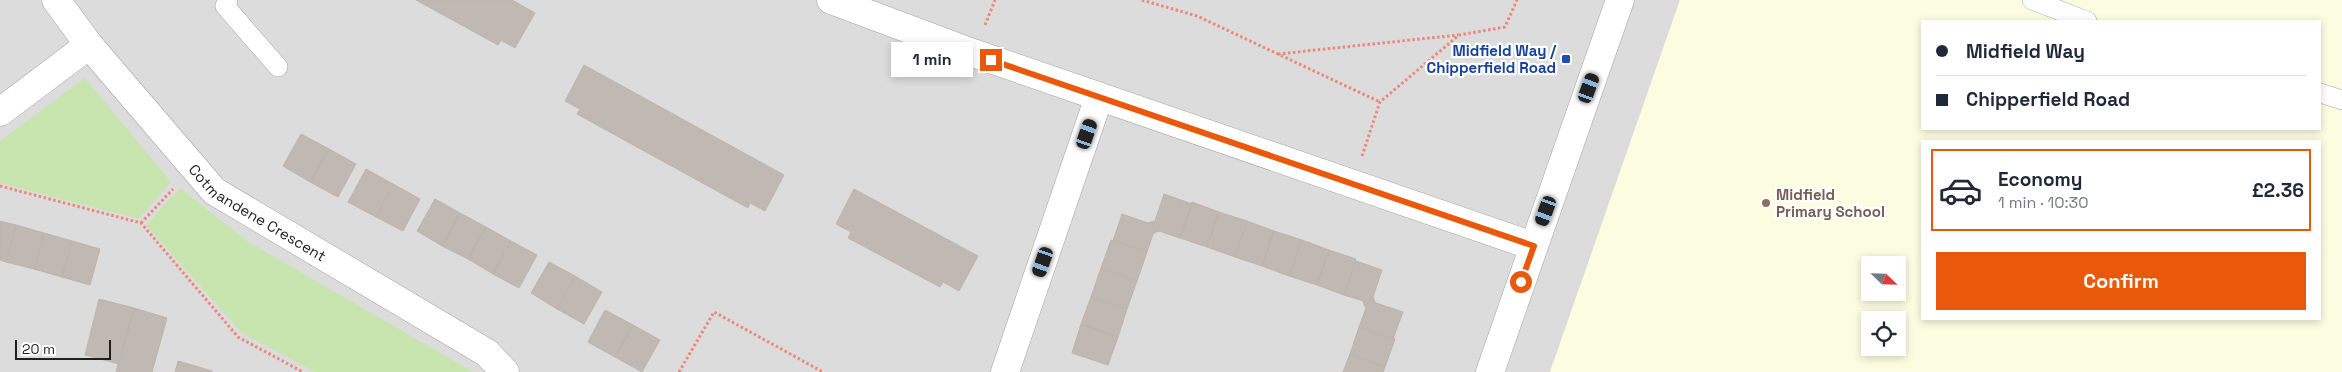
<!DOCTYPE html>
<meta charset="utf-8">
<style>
body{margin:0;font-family:"Space Grotesk",sans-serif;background:#f6f6f7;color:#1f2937;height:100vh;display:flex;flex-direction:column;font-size:19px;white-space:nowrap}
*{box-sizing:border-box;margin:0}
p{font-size:16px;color:#747a83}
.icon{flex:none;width:28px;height:28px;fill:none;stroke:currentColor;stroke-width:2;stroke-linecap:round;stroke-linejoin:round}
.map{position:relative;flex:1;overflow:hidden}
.side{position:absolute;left:1921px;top:140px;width:400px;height:180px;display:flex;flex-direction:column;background:#fff;border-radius:0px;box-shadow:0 2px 8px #0003}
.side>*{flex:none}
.hud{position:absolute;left:1921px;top:20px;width:400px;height:110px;border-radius:0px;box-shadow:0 2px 8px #0003;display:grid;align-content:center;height:110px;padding:0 15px;background:#fff}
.needle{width:32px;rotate:113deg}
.controls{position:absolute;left:1861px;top:256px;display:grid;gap:10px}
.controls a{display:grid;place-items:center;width:45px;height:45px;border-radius:0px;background:#fff;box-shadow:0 2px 8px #0003;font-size:25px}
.scale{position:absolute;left:15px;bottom:12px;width:96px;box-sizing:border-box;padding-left:5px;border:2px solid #1f1f1f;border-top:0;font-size:14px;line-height:18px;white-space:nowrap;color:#1f1f1f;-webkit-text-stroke:4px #fff;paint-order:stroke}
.end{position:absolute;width:22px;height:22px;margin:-11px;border:6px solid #ea580c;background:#fff;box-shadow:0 0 0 2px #fff}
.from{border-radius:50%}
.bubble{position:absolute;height:35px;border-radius:0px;background:#fff;box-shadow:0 2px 8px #0003;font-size:16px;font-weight:800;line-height:35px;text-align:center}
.car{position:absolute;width:15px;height:30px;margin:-15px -8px;border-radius:6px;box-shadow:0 0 4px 1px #0007;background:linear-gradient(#222 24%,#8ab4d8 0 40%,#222 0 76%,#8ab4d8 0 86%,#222 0)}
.hud b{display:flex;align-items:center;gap:18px;height:48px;font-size:19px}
.hud b+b{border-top:1px solid #e0e1e3}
.hud i{width:12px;height:12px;background:#1f2937}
ul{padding:9px 0 0;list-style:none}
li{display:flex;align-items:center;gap:15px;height:82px;margin:0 10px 8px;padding:0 5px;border:2px solid transparent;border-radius:0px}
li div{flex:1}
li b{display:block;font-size:19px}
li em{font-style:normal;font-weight:800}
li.on{border-color:#ea580c}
li>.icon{width:45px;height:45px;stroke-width:1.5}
.cta{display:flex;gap:10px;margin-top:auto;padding:10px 15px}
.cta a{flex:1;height:58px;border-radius:0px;background:#ea580c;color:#fff;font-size:20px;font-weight:800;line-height:58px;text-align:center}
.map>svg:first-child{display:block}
</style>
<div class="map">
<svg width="2342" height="372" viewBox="0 0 2342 372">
<rect width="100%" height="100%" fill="#efece6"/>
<path fill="#dddcdc" d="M0 0H1680L1550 372H0Z"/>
<path fill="#fcfce1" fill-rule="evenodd" d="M1680 0H2342V372H1550ZM1922 21H2320V129H1922ZM1922 141H2320V319H1922ZM1870 265H1898V292H1870ZM1870 320H1898V348H1870Z"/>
<path fill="#c8e5b0" d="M85 78 171 182 139 219 0 183V141Z
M180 188 247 241 473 372H315L242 333 146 225Z"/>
<path fill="#bfb8b3" stroke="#bfb4a9" d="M416 0H512L535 13 515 48 501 40 498 45Z
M584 65 784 175 765 211 750 203 748 208 577 114 580 109 565 101Z
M301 134 329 149 310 182 283 166Z
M329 149 356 164 338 197 310 182Z
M366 169 393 184 376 217 348 202Z
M393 184 420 199 403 231 376 217Z
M854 189 978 256 959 291 943 282 940 287 848 238 851 232 836 224Z
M1164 194 1192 204 1180 238 1159 231 1156 232 1151 222 1155 221Z
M435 199 460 213 442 246 417 231Z
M1192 202 1219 212 1207 247 1180 238Z
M1219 212 1247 221 1235 257 1207 247Z
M460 213 486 227 468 259 442 246Z
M1122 214 1148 223 1151 222 1156 232 1153 234 1147 252 1113 241Z
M0 221 16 225 6 262 0 260Z
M1247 221 1274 231 1262 266 1235 257Z
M16 225 44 233 34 269 6 262Z
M486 227 511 241 493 274 468 259Z
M1274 231 1302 240 1289 276 1262 266Z
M44 233 72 241 62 277 34 269Z
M1111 240 1147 252 1137 281 1101 268Z
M1302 240 1329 250 1317 285 1289 276Z
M72 241 100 249 90 285 62 277Z
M511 241 537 255 519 288 493 274Z
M1329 250 1356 259 1344 295 1317 285Z
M1356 261 1382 270 1373 297 1374 300 1364 305 1363 301 1344 295Z
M549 262 575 276 557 309 531 293Z
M1101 268 1137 281 1127 309 1091 297Z
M575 276 602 292 584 324 557 309Z
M1091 297 1127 309 1118 337 1081 324Z
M99 299 134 308 119 364 85 355Z
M1374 300 1376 303 1403 312 1393 339 1359 327 1366 308 1364 305Z
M134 308 167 318 152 372H116Z
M605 310 633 325 615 357 588 342Z
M1081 324 1118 337 1108 365 1072 353Z
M633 325 660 340 642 372 615 357Z
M1359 327 1395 339 1385 367 1350 354Z
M1350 354 1385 367 1383 372H1343Z
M178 361 212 371V372H175Z"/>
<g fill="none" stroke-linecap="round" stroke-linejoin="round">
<g stroke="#a3a3a3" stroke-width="20">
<path id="service" d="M228 0 225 6 278 67
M2032 0 2087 21
M2320 93 2342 100"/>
</g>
<g stroke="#a3a3a3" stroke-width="29">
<g id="minor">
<path id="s1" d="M56 0 89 45 214 191 487 353 505 372"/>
<path d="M0 112 89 45"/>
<path d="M1005 372 1099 97"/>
</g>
</g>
<g stroke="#a3a3a3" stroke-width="29">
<path id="tertiary" d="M831 0 973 53 1533 246
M1490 372 1620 0"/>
</g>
<path stroke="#ee8778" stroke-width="3" stroke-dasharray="2.5 2.5" stroke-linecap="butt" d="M1142 0 1197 16 1380 102
M985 25 995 0
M1278 54 1458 35
M1362 156 1380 102 1459 35 1505 27 1517 0
M0 186 141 223 238 337 303 372
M141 223 173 189
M679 372 714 312 823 372"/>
<use href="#service" stroke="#fff" stroke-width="19"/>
<use href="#minor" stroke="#fff" stroke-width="28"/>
<use href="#tertiary" stroke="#fff" stroke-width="28"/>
</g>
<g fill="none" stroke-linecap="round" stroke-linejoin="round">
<path stroke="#ea580c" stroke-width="6" d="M991 60 1534 246 1521 282"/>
</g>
<rect fill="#1a4fb4" stroke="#fff" stroke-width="2" x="1561" y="54" width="10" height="10" rx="2.5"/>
<circle fill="#8d6e63" stroke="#fff" stroke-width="2" cx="1766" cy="203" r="5"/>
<g text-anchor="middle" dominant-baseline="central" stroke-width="4.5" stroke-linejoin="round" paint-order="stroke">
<g font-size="15" font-weight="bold" fill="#164399" stroke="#fff" text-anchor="end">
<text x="1556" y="50">Midfield Way /<tspan x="1556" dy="17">Chipperfield Road</tspan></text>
</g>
<g font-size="15" font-weight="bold" fill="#785e54" stroke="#fff" text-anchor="start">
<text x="1776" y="194">Midfield<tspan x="1776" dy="17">Primary School</tspan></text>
</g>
<g font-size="15" fill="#1f1f1f" stroke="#fff">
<text stroke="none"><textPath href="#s1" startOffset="296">Cotmandene Crescent</textPath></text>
</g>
</g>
</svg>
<div class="controls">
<a><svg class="needle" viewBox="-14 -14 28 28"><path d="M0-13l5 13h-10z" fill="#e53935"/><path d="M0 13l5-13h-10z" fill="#747a83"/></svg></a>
<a><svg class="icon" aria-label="locate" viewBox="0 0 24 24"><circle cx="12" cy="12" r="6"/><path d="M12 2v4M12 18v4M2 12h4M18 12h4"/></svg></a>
</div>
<div class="scale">20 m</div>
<i class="end from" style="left:1521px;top:282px"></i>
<i class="end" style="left:991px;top:60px"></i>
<div class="bubble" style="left:891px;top:42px;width:82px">1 min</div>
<i class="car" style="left:1589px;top:88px;rotate:20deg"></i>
<i class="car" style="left:1087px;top:134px;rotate:19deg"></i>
<i class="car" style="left:1546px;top:211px;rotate:200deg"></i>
<i class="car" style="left:1043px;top:262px;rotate:199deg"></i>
<div class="hud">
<b><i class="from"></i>Midfield Way</b>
<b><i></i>Chipperfield Road</b>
</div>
<section class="side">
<ul>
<li class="on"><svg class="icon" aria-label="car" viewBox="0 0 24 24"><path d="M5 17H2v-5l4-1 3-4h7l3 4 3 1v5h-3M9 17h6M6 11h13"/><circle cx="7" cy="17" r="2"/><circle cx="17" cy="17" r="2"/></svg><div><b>Economy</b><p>1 min · 10:30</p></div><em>£2.36</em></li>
</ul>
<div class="cta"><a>Confirm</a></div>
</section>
</div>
